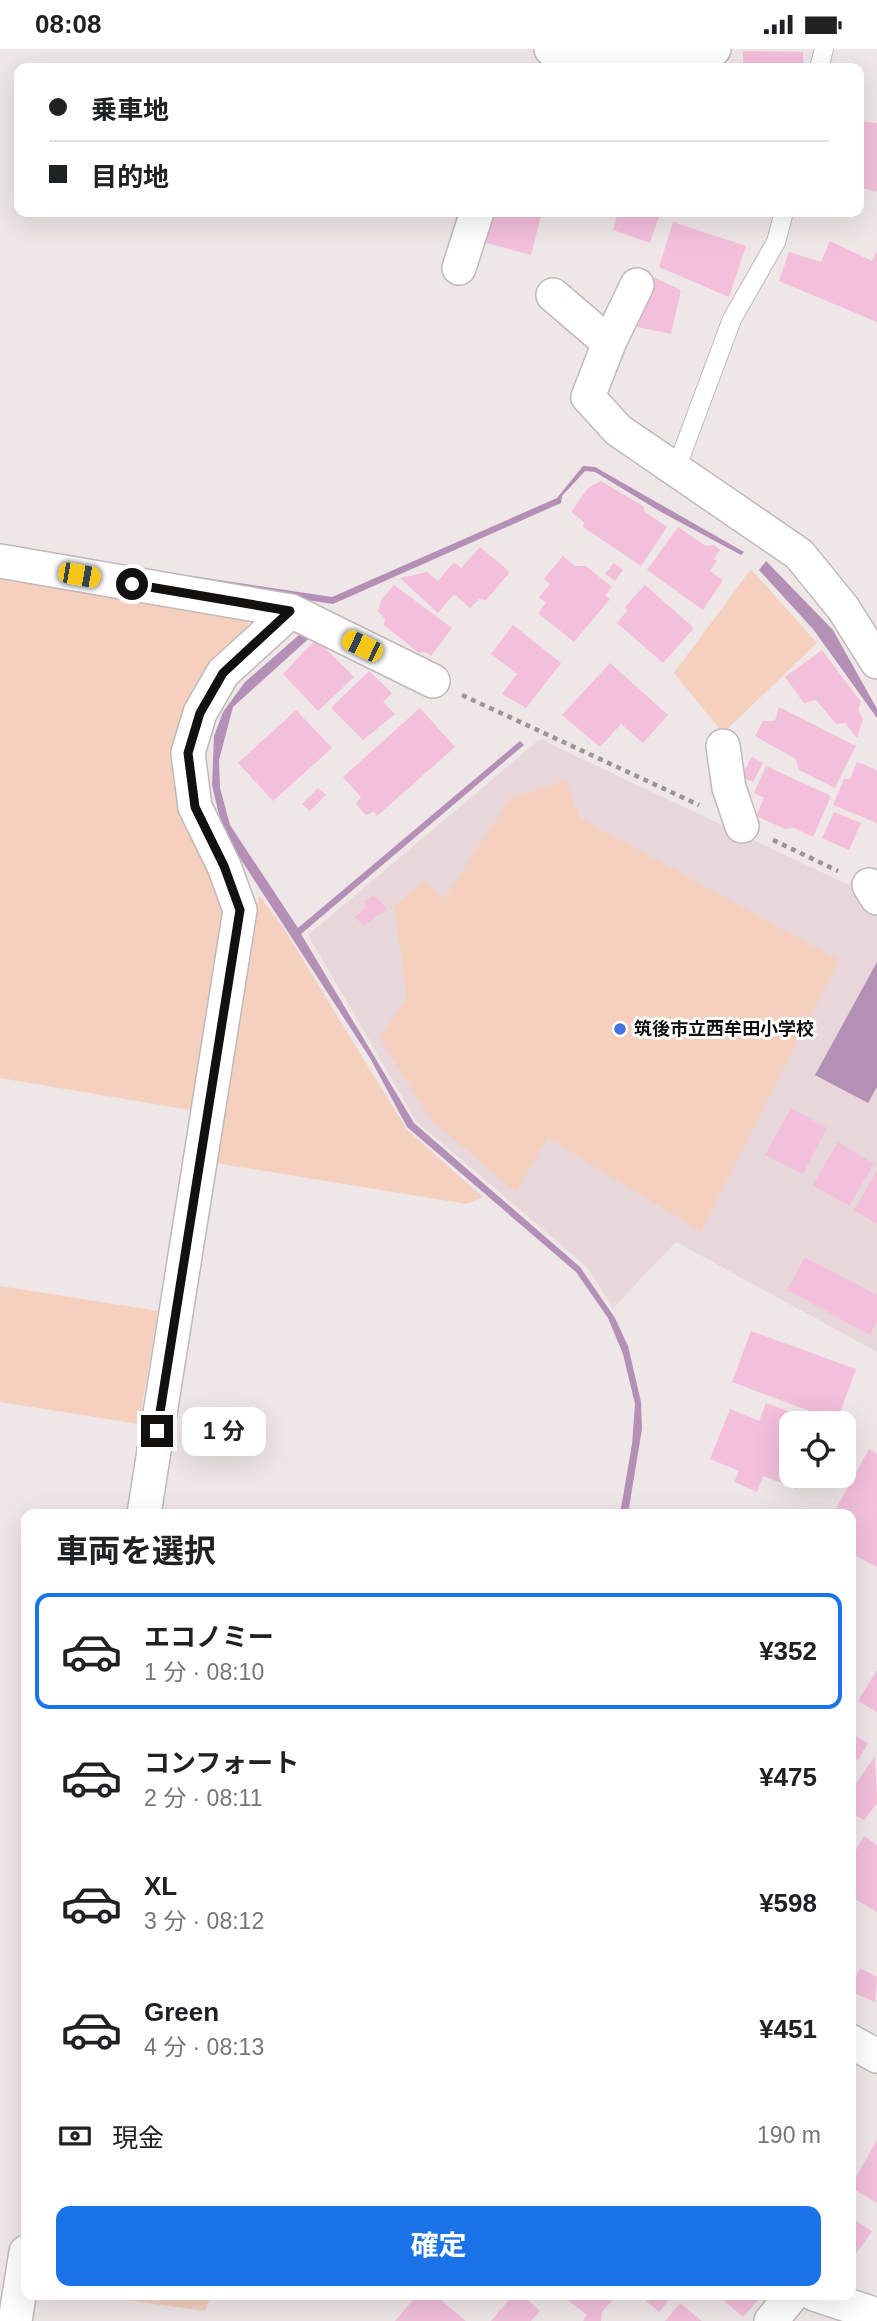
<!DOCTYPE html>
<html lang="ja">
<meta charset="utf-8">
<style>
body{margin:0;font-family:Arial,"Noto Sans JP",sans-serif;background:#f2f2f2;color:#202124;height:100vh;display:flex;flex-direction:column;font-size:26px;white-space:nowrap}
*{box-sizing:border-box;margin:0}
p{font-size:23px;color:#757577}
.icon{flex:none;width:38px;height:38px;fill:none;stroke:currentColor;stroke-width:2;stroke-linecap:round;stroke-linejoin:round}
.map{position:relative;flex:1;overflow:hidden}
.drawer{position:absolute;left:21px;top:1460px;width:835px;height:791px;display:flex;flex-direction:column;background:#fff;border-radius:14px;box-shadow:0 7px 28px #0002}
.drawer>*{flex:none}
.banner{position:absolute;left:14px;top:14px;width:850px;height:154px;border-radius:14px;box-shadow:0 7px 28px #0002;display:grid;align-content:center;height:154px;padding:0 35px;background:#fff}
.tools{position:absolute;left:779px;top:1362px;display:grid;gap:14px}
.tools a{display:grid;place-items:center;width:77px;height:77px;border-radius:14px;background:#fff;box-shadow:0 7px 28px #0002;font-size:35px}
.end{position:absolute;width:32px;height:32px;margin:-16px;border:9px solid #131010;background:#fff;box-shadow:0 0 0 4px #fff}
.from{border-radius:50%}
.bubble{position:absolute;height:49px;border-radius:14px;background:#fff;box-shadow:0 7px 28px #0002;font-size:23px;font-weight:700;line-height:49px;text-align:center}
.car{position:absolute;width:21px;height:42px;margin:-21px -10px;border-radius:9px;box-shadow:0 0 5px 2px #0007;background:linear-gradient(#f5c518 24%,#345 0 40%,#f5c518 0 76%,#345 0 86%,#f5c518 0)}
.banner b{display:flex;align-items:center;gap:24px;height:66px;font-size:26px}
.banner b+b{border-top:2px solid #e0e0e0}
.banner i{width:18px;height:18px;background:#202124}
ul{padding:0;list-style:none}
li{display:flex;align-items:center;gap:21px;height:116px;margin:0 14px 10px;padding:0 21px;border:4px solid transparent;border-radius:14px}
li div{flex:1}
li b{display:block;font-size:26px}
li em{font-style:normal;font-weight:700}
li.selected{border-color:#1a73e8}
li>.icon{width:63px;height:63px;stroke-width:1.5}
h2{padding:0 35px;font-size:32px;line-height:84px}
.pay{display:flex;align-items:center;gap:18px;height:77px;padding:0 35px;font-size:26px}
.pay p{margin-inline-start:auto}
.cta{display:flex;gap:14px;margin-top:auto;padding:14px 35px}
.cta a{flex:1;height:80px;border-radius:14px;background:#1a73e8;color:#fff;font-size:28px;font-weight:700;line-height:80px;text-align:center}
.status{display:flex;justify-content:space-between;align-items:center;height:49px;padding:0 35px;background:#fff;direction:ltr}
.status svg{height:19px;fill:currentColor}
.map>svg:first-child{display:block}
</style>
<div class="status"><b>08:08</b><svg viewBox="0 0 49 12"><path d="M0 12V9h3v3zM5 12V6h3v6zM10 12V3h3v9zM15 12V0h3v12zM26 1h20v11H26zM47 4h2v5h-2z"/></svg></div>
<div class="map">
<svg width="877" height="2272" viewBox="0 0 877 2272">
<rect width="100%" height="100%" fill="#efe6e8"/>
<path fill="#e8d7da" d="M540 690 868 845 877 869V1303L676 1193 613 1259 587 1218 417 1073 308 886Z"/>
<path fill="#f5d0bf" d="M751 520 817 594 723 684 674 624Z
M0 525 244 563 250 580 178 695 230 857 196 1062 0 1029Z
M566 731 579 768 839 911 701 1183 548 1089 516 1143 431 1071 379 988 407 949 394 857 424 832 444 850 510 749Z
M259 846 286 883 407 1081 483 1148 467 1155 215 1114Z
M0 1237 158 1262 139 1375 0 1353Z
M83 2245H212L205 2262Z"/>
<path fill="#b590b6" d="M583 417 595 418 744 503 741 506 661 463 595 423 585 422 562 447 561 454 333 555 0 503 65 508 332 548 557 449Z
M766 512 833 581 877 660V669L813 580 759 521Z
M307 579 315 584 233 658 219 711 220 739 230 776 298 879 520 692 524 696 301 885 414 1074 580 1218 615 1269 628 1297 641 1353 642 1380 628 1465H620L632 1395 635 1355 623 1305 608 1269 576 1223 407 1078 370 1009 223 783 212 736 214 687 223 663 245 633Z
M877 913V1038L868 1054 815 1026Z"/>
<path fill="#f3bfdb" d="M743 2 803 3V19H743Z
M859 72 877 74V143L859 138Z
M489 163H542L531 206 480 192Z
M618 163H648L659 168 650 194 613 181Z
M673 173 746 197 729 248 659 218Z
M830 192 872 212 877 201V273L779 232 789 203 821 213Z
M649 226 681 241 671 285 633 277Z
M601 432 643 457 645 463 667 478 641 517 583 478 584 473 571 463 588 439Z
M678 478 706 497 714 496 720 501 714 510 717 512 710 522 723 531 703 561 647 521Z
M480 498 510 523 486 551 479 550 470 559 454 545 438 564 400 529 427 523 438 532 454 513 461 519Z
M563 507 575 517H586L612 538 605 547 610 550 574 593 538 564 546 554 539 548 550 535 544 530Z
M614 514 623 521 615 532 605 525Z
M394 536 452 579 431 607 426 603 419 604 384 576 385 570 378 562 381 551Z
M645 536 694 579 663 614 617 574 627 562 625 558Z
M513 576 561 614 526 659 502 645 517 625 491 605Z
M316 590 354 628 318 662 283 625Z
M822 601 861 653 858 661 863 670 857 689 845 674 836 675 816 651 804 654 785 628Z
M610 614 668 666 643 694 621 675 600 698 562 666Z
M369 622 392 644 383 653 395 665 363 691 331 659Z
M779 658 856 697 835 739 799 721 796 710 755 687 763 672H775Z
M420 659 455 698 377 767 374 763 366 766 356 755 361 748 343 728Z
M296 661 332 699 273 752 238 714Z
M752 708 763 714 753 733 741 727Z
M857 713 877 721V774L833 756 844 730H850Z
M766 717 831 747 813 788 794 779 785 780 756 767 764 749 754 744Z
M318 739 326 746 310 762 302 755Z
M834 763 861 774 849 801 822 789Z
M374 846 387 860 364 877 355 868 366 858 364 852Z
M791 1059 827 1079 803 1125 765 1106Z
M838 1093 874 1115 849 1157 813 1136Z
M877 1122V1175L854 1161Z
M805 1208 877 1246V1272L870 1286 787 1241Z
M751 1282 856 1320 837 1372 732 1333Z
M766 1354 798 1366 795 1374H791V1426H802L797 1440 763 1427 757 1443 734 1433 739 1422 710 1410 730 1360 759 1372Z
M869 1400 877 1405V1518L850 1504V1465H833Z
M877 1621V1663L858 1652Z
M850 1684 868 1694 858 1711 850 1707Z
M875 1707 877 1754 864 1771 850 1764V1743Z
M864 1787 877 1796V1863L850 1847V1811Z
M860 1919 877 1928 875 1953 850 1942Z
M877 2091V2154L850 2138Z
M850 2168 872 2182 853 2209 850 2207Z
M418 2245H434L466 2272H395Z
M514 2245H522L540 2262 531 2272H491Z
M560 2245H618L602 2263 601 2272H583L587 2266Z
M638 2245H674L659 2263Z
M716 2245H764L743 2268Z
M680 2254 702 2272H665Z"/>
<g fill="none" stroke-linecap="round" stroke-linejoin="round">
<g stroke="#c0b8ba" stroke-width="20">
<path id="service" d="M819 19 824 0
M675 423 732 270 776 193 784 163"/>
</g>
<g stroke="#c0b8ba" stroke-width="36">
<path id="minor" d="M551 0H714
M459 219 477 163
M637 236 609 294 588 348 618 381 799 505 843 559 877 613
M553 246 609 294
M0 512 291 562 433 632
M723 697 729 739 742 777
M869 836 877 849
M144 1465 240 861 224 817 195 758 188 704 200 664 223 624 291 562
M850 1992 877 2007
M814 2245 877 2266
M15 2272 26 2203
M771 2272 793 2245"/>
</g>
<path stroke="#9c9597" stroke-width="4.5" stroke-dasharray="5 5" stroke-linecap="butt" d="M462 646 699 756
M773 791 838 822"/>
<use href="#service" stroke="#fff" stroke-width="18"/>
<use href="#minor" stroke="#fff" stroke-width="33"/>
</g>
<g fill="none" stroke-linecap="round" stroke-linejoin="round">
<path stroke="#131010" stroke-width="9" d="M132 535 290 562 223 624 200 664 188 704 195 758 224 817 240 861 157 1382"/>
</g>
<circle fill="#4173e4" stroke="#fff" stroke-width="2.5" cx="620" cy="980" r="7"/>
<g text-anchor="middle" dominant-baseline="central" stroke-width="6" stroke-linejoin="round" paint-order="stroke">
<g font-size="18" font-weight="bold" fill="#131010" stroke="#fff" text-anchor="start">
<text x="634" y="980">筑後市立西牟田小学校</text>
</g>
</g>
</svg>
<div class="tools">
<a><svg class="icon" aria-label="locate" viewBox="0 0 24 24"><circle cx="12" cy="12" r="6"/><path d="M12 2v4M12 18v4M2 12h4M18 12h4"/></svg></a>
</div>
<i class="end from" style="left:132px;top:535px"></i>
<i class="end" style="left:157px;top:1382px"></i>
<div class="bubble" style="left:182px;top:1358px;width:84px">1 分</div>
<i class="car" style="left:79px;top:526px;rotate:100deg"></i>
<i class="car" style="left:362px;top:597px;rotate:296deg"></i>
<div class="banner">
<b><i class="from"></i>乗車地</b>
<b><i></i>目的地</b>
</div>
<section class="drawer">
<h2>車両を選択</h2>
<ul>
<li class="selected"><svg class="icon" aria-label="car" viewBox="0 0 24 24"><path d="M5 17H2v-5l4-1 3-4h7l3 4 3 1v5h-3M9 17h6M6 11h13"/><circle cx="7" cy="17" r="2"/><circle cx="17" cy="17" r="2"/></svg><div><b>エコノミー</b><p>1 分 · 08:10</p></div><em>¥352</em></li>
<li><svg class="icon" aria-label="car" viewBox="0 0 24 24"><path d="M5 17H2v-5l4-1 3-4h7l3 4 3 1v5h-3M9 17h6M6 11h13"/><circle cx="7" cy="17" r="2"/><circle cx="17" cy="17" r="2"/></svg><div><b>コンフォート</b><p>2 分 · 08:11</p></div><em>¥475</em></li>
<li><svg class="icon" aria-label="car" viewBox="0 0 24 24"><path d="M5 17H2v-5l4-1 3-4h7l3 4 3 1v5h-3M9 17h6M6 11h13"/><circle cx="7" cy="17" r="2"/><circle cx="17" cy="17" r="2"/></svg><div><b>XL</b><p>3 分 · 08:12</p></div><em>¥598</em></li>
<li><svg class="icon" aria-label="car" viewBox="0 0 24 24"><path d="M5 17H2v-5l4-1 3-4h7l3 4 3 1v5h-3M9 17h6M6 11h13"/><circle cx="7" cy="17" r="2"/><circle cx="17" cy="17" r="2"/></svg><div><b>Green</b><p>4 分 · 08:13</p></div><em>¥451</em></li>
</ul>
<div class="pay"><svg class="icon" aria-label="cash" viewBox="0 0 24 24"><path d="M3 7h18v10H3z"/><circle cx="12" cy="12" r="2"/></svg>現金<p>190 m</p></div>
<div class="cta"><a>確定</a></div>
</section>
</div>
